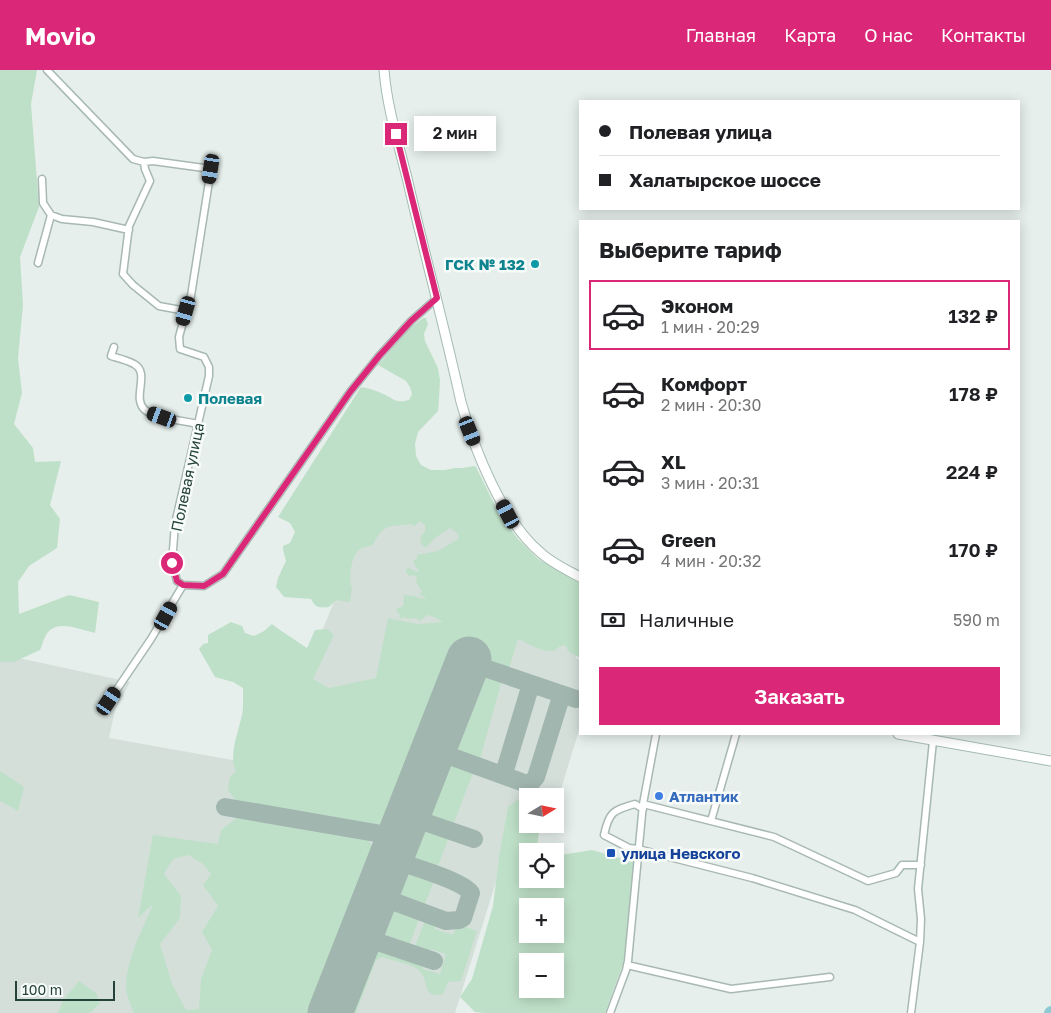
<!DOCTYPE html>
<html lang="ru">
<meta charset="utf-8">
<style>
body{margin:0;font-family:"Golos Text",sans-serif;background:#f6f6f6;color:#202124;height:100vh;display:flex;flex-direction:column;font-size:19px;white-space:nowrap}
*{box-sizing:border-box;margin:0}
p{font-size:16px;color:#757577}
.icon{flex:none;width:28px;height:28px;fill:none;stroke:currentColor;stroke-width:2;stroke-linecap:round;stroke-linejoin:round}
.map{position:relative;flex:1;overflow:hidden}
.side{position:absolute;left:579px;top:150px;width:441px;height:515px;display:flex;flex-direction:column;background:#fff;border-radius:0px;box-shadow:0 2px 12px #0003}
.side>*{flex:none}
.guide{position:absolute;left:579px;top:30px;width:441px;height:110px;border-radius:0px;box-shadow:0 2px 12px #0003;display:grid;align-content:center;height:110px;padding:0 20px;background:#fff}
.needle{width:32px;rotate:80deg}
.tools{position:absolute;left:519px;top:718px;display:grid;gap:10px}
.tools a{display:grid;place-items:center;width:45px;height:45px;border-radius:0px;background:#fff;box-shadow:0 2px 12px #0003;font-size:25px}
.scale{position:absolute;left:15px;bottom:12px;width:100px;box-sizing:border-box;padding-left:5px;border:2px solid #24423a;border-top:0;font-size:14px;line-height:18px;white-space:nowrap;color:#24423a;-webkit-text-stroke:4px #f7fbf9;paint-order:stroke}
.end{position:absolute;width:22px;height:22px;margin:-11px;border:6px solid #db2777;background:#fff;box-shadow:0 0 0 2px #fff}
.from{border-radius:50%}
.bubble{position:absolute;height:35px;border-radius:0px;background:#fff;box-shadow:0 2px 12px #0003;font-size:16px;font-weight:600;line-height:35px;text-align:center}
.car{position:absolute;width:15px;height:30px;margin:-15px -8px;border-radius:6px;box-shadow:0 0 4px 1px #0007;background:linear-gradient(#222 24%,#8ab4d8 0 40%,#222 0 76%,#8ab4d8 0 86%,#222 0)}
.guide b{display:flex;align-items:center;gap:18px;height:48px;font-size:19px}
.guide b+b{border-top:1px solid #e0e0e0}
.guide i{width:12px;height:12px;background:#202124}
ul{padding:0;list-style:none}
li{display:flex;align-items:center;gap:15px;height:70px;margin:0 10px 8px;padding:0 10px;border:2px solid transparent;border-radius:0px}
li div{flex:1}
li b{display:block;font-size:19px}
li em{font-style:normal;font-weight:600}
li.on{border-color:#db2777}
li>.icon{width:45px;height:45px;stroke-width:1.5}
h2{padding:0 20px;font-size:22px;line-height:60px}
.pay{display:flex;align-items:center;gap:12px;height:55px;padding:0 20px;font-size:19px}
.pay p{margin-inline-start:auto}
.action{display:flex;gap:10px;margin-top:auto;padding:10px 20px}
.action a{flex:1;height:58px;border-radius:0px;background:#db2777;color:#fff;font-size:20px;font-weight:600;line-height:58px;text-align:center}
header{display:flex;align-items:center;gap:30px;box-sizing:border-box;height:70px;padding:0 25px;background:#db2777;color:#fff}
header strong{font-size:24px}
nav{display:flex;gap:28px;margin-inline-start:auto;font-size:18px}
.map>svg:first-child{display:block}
</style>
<header>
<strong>Movio</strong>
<nav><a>Главная</a><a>Карта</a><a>О нас</a><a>Контакты</a></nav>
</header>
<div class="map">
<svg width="1051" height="943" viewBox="0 0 1051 943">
<rect width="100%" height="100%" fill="#e6efeb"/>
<path fill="#d4dfda" d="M382 414 525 485 580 568 576 588 580 590V657L557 732 555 731V726H531L523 725 455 943H0V584L130 612 115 640 109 668 283 699 296 625Z"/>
<path fill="#bfe0c8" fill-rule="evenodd" d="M0 0H37L31 34 39 137 20 187 23 235 18 288 22 323 14 354 33 378 35 392 61 391 50 435 60 449 57 478 29 496 18 512 19 544 69 525 99 532 95 563C80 560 56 548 46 565 43 570 42 576 40 580L14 592H0Z
M423 248H426L428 254 424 264 425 271 438 298 440 310 439 330 438 341 418 362 415 374 416 386 421 395 431 400H445L455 398H462L474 396 476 397 501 448 519 470 538 489 580 513V588L568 581 566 576C558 574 559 580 552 581 541 582 527 573 518 569L508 602 454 583 388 755 375 759 239 735 228 720 230 707 236 701C227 686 241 656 243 639 243 632 243 625 243 618L233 612 215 607 199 579 203 574 208 573V565L231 552 242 556 245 563 254 566 264 561 272 554 280 560 307 578 315 560 327 559 334 565 313 609 329 618 376 608 388 548 418 554 443 552C437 549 435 547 427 545L420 551 415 548 409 549 403 547 401 549 399 547 400 545 396 540 398 538 403 536 404 528 403 525 414 526 424 529 426 528 419 524 422 522 416 512 417 508 414 505 409 506 406 502V499L409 498 417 502 419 501 415 496 413 490 417 489V485L438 481 458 469 459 467 457 463 450 458 435 468 426 478C419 474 418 467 425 462V455L419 451 416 455 414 456 411 454C389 457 384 453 373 475 367 477 361 477 357 482 351 489 348 511 352 518L350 532 336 530 329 537C318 538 316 538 311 529L284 527 276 517 278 508 286 491 283 479V476L290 473 295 462 290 453 278 447 361 317C368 318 375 320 381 323 394 328 394 334 409 330L412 324 410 317 406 311 378 295 409 259Z
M480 601 502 610 479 693 449 682Z
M445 692 473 703 453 755 425 744Z
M0 701 24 717 18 741 0 731Z
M517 730H527L528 754H541L540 756 536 781H528V809H555V786L592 780 637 793 623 894 605 943H485L475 942 460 927 472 909 493 836 499 787 508 737ZM528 836H555V864H528ZM528 891H555V919H528Z
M238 747 364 766C371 772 373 776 374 785L314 943H134C131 935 126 925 126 916 127 887 142 861 153 834L138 848 153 765 218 774 221 760ZM188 785 202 793 211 804 203 815 218 836 202 862 212 880 201 909 199 939 186 940 172 914 160 874 180 848 181 826 164 804 173 789Z
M420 756 449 767 436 801 407 789Z
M403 798 434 811 423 839 392 827Z
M389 834 420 846 408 879 376 867Z
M426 848 437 852 435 859 453 865 457 854 477 861 461 911 448 912 443 924C420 930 431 907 416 898 410 894 390 890 382 887L376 890 356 943H348L374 875H377L419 890 422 892 423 899 440 904 446 884 430 879 428 884 414 879Z
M79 911 96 923 100 933 90 943H58L63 930Z"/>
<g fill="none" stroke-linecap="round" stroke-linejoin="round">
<path stroke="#8ec9d4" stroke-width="12" d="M1050 943 1051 942"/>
<path stroke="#a2b6b0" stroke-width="18" d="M467 592 576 629
M433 680 527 714 531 713 536 707 562 624
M499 704 505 700 531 614
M225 737 399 767
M407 746 474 769
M376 825 446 851 459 850 463 848 471 823C462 810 407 795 390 789
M360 866 434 891"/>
<path stroke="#a2b6b0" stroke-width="45" d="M330 943 469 589"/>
<g stroke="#a8b8b2" stroke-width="9">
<path id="street" d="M47 0 133 89 144 92 145 99 150 111 129 156 123 204 133 215 159 236 186 241 179 267 180 279 204 287 209 297V306L175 454 172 493 177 511 183 515
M144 92 153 91 211 99 190 232 186 241
M42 109 43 133 51 145
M38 193 51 145 62 149 93 152 129 160
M114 277 111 286C118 288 127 290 134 294 151 303 131 328 145 340 154 348 185 351 198 354
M109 631 151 569 183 515 204 516 223 504 350 322 379 286 411 251 437 228
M643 734 774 767 868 811 896 803 902 795H921
M643 739 635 734C613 740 609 742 604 765L629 778 638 779 752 808 855 840 920 872
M711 751 736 664
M627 895 731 919 830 907
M610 943 626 900 628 891 643 734 656 664
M911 943 920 872 921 849 918 819 933 671"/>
</g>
<g stroke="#a4bbb3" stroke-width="11">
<path id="secondary" d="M384 0C387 38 399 75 408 112 425 186 445 259 461 332 474 379 503 452 541 483 552 493 567 500 580 507
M898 664 1051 691"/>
</g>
<use href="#street" stroke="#fff" stroke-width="6"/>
<use href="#secondary" stroke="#fff" stroke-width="9"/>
</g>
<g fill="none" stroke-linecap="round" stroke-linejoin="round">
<path stroke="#db2777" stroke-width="6" d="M172 493 177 511 183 515 204 516 223 504 350 322 379 286 411 251 437 228 396 64"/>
</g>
<g fill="#0f9aa8" stroke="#f7fbf9" stroke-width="2">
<circle cx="535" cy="194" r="5"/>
<circle cx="188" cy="328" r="5"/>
</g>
<circle fill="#3f7fe0" stroke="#f7fbf9" stroke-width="2" cx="659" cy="726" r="5"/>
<rect fill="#1a4fb4" stroke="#f7fbf9" stroke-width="2" x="606" y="778" width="10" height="10" rx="2.5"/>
<g text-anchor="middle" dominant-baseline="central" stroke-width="5" stroke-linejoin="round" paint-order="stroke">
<g font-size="15" font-weight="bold" fill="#0d838f" stroke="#f7fbf9" text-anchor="end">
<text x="525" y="194">ГСК № 132</text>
<text x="198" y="328" text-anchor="start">Полевая</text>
</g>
<g font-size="15" fill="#24423a" stroke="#f7fbf9">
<text transform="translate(187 407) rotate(-78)">Полевая улица</text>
</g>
<g font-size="15" font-weight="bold" fill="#366cbe" stroke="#f7fbf9" text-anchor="start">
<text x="669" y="726">Атлантик</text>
</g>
<g font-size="15" font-weight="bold" fill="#164399" stroke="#f7fbf9" text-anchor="start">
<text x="621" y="783">улица Невского</text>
</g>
</g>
</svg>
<div class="tools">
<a><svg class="needle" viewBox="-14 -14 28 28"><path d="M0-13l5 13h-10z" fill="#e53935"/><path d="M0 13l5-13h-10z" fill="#757577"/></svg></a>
<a><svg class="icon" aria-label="locate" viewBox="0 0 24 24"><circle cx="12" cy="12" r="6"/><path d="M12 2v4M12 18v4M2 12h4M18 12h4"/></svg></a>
<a>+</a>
<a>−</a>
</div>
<div class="scale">100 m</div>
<i class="end from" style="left:172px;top:493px"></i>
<i class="end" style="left:396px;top:64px"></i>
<div class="bubble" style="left:414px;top:46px;width:82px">2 мин</div>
<i class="car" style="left:211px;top:99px;rotate:189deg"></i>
<i class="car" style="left:186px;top:241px;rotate:196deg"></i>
<i class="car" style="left:162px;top:347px;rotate:290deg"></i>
<i class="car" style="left:470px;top:361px;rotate:158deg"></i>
<i class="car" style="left:508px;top:444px;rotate:332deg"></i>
<i class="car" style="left:166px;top:546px;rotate:29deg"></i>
<i class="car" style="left:109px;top:631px;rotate:34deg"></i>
<div class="guide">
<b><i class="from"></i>Полевая улица</b>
<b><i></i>Халатырское шоссе</b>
</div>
<section class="side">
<h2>Выберите тариф</h2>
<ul>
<li class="on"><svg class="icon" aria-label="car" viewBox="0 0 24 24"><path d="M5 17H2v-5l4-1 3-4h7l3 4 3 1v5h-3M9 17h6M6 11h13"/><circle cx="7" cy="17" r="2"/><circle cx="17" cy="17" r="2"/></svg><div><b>Эконом</b><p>1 мин · 20:29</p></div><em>132 ₽</em></li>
<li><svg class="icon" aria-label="car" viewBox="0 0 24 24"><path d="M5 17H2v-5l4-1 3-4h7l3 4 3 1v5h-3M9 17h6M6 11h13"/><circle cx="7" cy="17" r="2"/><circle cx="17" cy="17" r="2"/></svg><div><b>Комфорт</b><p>2 мин · 20:30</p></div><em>178 ₽</em></li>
<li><svg class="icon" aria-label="car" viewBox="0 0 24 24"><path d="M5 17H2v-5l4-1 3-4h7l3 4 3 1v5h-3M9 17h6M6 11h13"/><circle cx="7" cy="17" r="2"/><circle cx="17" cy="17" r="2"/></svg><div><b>XL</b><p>3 мин · 20:31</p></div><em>224 ₽</em></li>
<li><svg class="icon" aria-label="car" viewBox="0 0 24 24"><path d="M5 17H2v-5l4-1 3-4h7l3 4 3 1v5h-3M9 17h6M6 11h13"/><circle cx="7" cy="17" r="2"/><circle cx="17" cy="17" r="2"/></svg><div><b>Green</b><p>4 мин · 20:32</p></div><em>170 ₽</em></li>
</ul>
<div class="pay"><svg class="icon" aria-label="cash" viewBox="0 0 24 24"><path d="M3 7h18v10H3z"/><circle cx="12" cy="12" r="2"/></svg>Наличные<p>590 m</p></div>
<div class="action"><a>Заказать</a></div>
</section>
</div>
